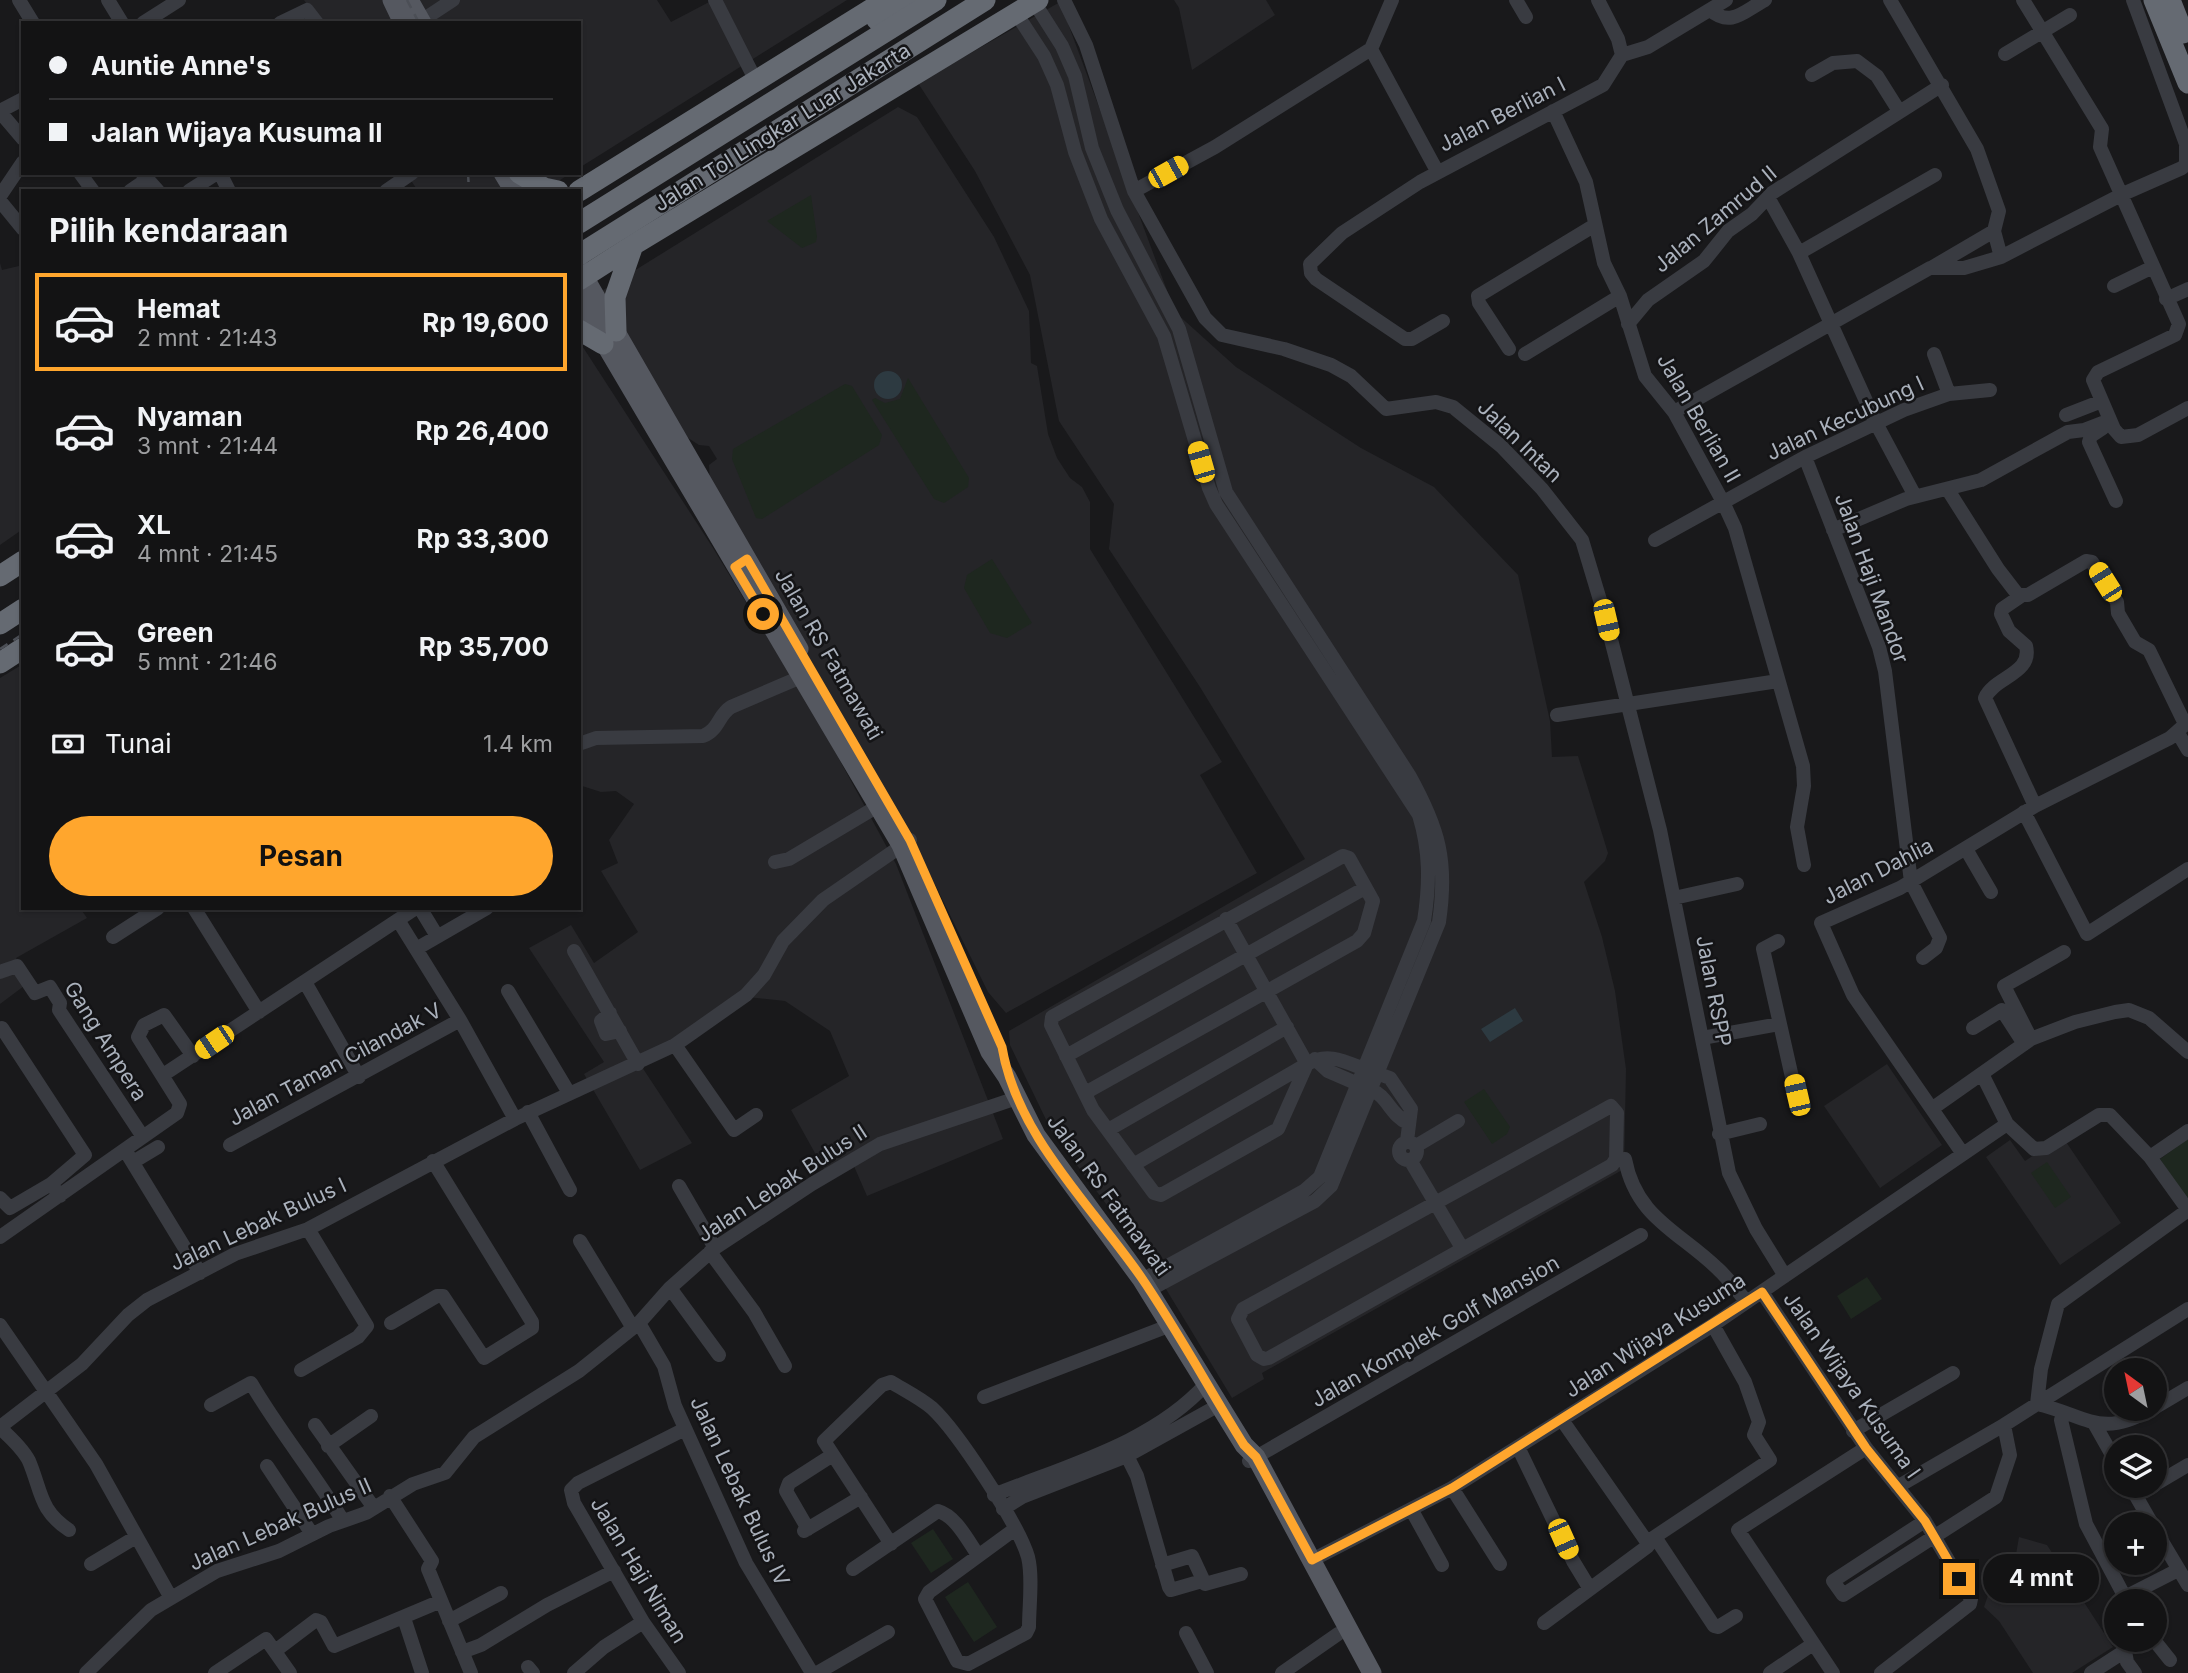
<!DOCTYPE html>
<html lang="id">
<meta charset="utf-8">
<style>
body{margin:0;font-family:Inter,sans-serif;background:#1c1c1d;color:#f1f3f6;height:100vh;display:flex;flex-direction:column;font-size:26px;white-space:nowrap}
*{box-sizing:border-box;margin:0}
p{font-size:23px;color:#9d9ea0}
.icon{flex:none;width:38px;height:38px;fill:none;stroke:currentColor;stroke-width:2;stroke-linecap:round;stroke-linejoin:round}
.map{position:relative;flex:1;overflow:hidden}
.details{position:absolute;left:21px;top:189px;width:560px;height:721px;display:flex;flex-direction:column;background:#131314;border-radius:0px;box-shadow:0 2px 5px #0004,0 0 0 2px #323234}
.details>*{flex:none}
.hud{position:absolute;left:21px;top:21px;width:560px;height:154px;border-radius:0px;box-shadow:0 2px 5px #0004,0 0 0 2px #323234;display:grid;align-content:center;height:154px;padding:0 28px;background:#131314}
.needle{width:46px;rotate:327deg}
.fabs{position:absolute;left:2104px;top:1358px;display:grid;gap:14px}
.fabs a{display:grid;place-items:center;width:63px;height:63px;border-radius:50%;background:#131314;box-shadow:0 2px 5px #0004,0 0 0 2px #323234;font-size:35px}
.end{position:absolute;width:32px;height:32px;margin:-16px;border:9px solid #ffa62d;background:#111;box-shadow:0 0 0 4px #111}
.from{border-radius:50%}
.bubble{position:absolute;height:49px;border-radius:24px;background:#131314;box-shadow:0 2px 5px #0004,0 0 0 2px #323234;font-size:23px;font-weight:700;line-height:49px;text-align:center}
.car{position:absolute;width:21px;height:42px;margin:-21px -10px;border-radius:9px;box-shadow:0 0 5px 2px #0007;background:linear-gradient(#f5c518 24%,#345 0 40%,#f5c518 0 76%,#345 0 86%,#f5c518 0)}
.hud b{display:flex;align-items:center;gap:24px;height:66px;font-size:26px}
.hud b+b{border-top:2px solid #323234}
.hud i{width:18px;height:18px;background:#f1f3f6}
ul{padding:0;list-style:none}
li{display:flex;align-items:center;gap:21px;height:98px;margin:0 14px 10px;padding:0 14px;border:4px solid transparent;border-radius:0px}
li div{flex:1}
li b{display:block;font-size:26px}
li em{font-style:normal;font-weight:700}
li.on{border-color:#ffa62d}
li>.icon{width:63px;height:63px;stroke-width:1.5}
h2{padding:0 28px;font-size:32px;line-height:84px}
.pay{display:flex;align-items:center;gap:18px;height:77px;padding:0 28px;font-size:26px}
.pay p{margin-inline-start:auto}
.action{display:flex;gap:14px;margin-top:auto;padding:14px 28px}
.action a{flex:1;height:80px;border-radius:42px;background:#ffa62d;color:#111;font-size:28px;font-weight:700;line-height:80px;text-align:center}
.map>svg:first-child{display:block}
</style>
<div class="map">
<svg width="2188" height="1673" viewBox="0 0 2188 1673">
<rect width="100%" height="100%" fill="#19191b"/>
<path fill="#252528" d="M304 0H657L671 22 713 0H847L579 168V23H320Z
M1174 0H1266L1275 15 1192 70 1179 8Z
M1060 2 1175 312 1236 367 1361 448 1434 487 1518 575 1550 721 1552 757 1578 756 1608 853 1605 861 1584 882 1602 937 1615 991 1626 1069 1624 1169 1262 1373 1264 1379 1232 1398 1149 1261 1052 1132 1010 1045 1009 1031 1305 859 1200 687 1109 549 1114 504 1059 421 1030 275 975 171 918 83Z
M898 107 917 117 994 237 1029 311 1031 363 1037 366 1048 434 1057 458 1070 478 1082 487 1090 502V549L1222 762 1200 775 1257 873 1006 1013 988 992 911 836 710 484 709 465 717 459 709 446 699 445 685 436 600 292Z
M406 173H571L543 191H418Z
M0 263 2 270 23 265V529L0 545Z
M579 341 713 548 819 722 896 864 1003 1139 867 1196 850 1157 825 1171 791 1110 849 1076 830 1031 785 1001 747 997 642 1067 692 1143 640 1170 584 1074 604 1062 529 948 571 925 594 963 638 932 601 871 618 863 609 840 634 804 616 791 601 792 579 785Z
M23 664V908H80L87 918 16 958 32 980 0 1004V678Z
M1887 1064 1942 1145 1880 1188 1824 1106Z
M2062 1136 2121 1223 2060 1265 1986 1157 2010 1140 2025 1161Z
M2019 1537 2047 1545 2113 1647 2072 1673H2033L1999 1621 1984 1607 1999 1563 2014 1566Z"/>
<path fill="#1e271f" d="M811 195 817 237 816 242 802 248 767 221Z
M908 378 969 478 968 487 944 503 934 499 872 400 875 398 885 403 900 399Z
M845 384 852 386 882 435 879 445 762 519 756 518 732 459 733 449Z
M992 559 1032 623 1007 638 990 633 964 588 967 575Z
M1484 1089 1510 1127 1507 1134 1492 1144 1464 1102Z
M2188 1139V1197L2186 1198 2160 1159Z
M2047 1162 2071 1197 2055 1208 2031 1173Z
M1867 1277 1882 1299 1851 1319 1837 1296Z
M933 1529 953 1559 931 1573 911 1543Z
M968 1582 997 1627 974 1642 945 1597Z"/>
<path fill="#2d3a41" d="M874 385a14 14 0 1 1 28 0a14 14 0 1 1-28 0Z
M1515 1008 1523 1021 1490 1042 1481 1029Z"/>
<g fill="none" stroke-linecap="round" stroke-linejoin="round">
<path stroke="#393b41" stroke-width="14" d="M19 0 33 23
M108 0 122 23
M715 0 757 83
M1064 0 1086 45 1134 191 1205 318 1222 335 1284 349 1331 365 1351 376 1386 409 1436 402 1453 407 1501 446 1542 489 1582 540 1606 620 1660 830 1729 1173 1756 1229 1785 1276
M1516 0 1526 17
M1890 0 1977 149 1999 211 1994 231 2001 257
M2023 0 2102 129 2100 147 2179 324 2175 335 2098 372 2093 380 2114 429 2121 437 2138 435 2188 408
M1034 2 1062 46 1075 76 1092 148 1117 210 1179 329 1226 492 1409 775C1439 829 1448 861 1439 922L1331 1186 1315 1201 1149 1290
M1710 10C1731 28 1744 11 1765 0
M1016 13 1044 56 1057 85 1075 152 1101 219 1164 336 1209 488 1216 504 1419 815C1430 851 1430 883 1424 921L1320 1177 1304 1191 1142 1280
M421 21 453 0
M143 23 179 0
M280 23 307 10 317 23
M1371 49 1437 171
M2005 54 2070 15
M1622 55 1648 47 1726 0
M1812 75 1833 63 1857 61 1877 76 1899 111
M0 111 23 99
M1553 111 1586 182 1604 263 1620 296 1645 376 1674 412 1723 502 1735 528 1803 766 1804 786 1797 827 1804 865
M0 112 23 139
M80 173 93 191
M142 173 158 191
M220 173 229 191
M130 191 146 180
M189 191 217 173
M386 191 412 173
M1134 191 1215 147 1371 49 1392 0
M0 196 23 162
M1769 199 1799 253 1876 423 1915 496
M0 201 23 229
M1799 253 1935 175
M1931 268 1994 231
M2114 286 2153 267
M2166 299 2188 289
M1443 321 1412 339H1405L1316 279 1311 273 1310 264 1342 233 1420 182 1603 85 1622 55 1618 39 1598 0
M1628 324 1648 300 1704 261 1728 231 1752 214 1772 193 1942 85
M1509 349 1479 303 1478 296 1595 225
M1525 354 1620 296
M1934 354 1949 394
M1674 412 1930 268H1964L2001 257 2123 194 2182 168 2186 164V144L2133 0
M2066 415 2102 401
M2103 428 2091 436 2089 442 2116 501
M1805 457 1879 647 1885 671 1911 882 1940 938 1936 948 1923 958
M1948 490 1998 569 2018 595H2028L2086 561 2092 562 2117 602 2118 613 2135 642 2149 650 2185 724
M1833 530 1906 499 1981 480 2068 432 2084 430 2110 420
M1655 540 1805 457 1904 410 1949 394 1990 390
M2021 596 2002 609 2001 614 2009 631 2026 646C2033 674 1994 677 1985 698L2035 806
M1557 715 1778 681
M2178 733 2188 750
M579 744 596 738 703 736C719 730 718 715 731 707L801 677
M2024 812 2087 934 2188 869
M1966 849 1991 892
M775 862 789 859 878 806
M1674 898 1737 884
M194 908 259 1012
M420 908 437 936
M1226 919 1307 1064C1327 1052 1344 1061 1364 1069
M398 920 460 1020 515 1119
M113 937 158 908
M1778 941 1763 949 1780 1024
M416 949 487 908
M574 951 638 1064
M0 972 17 966 35 993 50 987 60 1003 59 1010 143 1137
M305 982 359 1077
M508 991 569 1093
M610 1013 601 1021 606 1034 620 1031
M2 1028 85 1155 51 1184 60 1196
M1973 1028 2002 1010 2024 1044
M1702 1038 1780 1024 1796 1095
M2031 1039 2004 986 2064 952
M675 1045 734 1130 756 1115
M1066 1056 1365 888
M1315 1059 1328 1071 1358 1084
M1376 1073 1390 1078 1411 1109 1407 1141
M1982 1074 2007 1124 2034 1149 2046 1148 2099 1115H2110L2150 1157 2188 1210
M163 1075 416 908
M1370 1089C1388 1096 1390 1115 1408 1123
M1085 1093 1357 941 1364 933 1373 901 1349 858 1343 856 1052 1017 1051 1025 1093 1110 1154 1193 1161 1195 1278 1129 1307 1064
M1611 1106 1617 1113 1616 1159 1612 1165 1269 1358 1264 1359 1257 1355 1238 1319 1243 1309Z
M1933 1108 2031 1039 2075 1022 2115 1012 2129 1010 2149 1018 2188 1052
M528 1112 570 1190
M1108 1130 1287 1027
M1719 1134 1760 1124
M1399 1151a9 9 0 1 1 18 0a9 9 0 1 1-18 0Z
M230 1145 460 1020
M1416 1146 1458 1121
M125 1150 200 1273
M1963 1154 1853 995 1821 923 1900 888 2035 806 2170 738 2188 722
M2150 1157 2188 1131
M1625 1159C1636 1218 1679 1231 1718 1269 1729 1279 1738 1292 1747 1302
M1410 1160 1462 1248
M133 1162 158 1147
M1133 1165 1307 1064
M679 1186 715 1248
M0 1198 10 1208 51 1184
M0 1237 177 1113 180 1104 138 1037 144 1025 164 1015 193 1056
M580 1241 633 1328
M710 1252 754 1312 785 1366
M670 1288 719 1355
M1762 1292 1866 1448 1925 1521 1971 1599 1970 1604 1881 1673
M391 1323 437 1296H443L484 1358 532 1328V1322L433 1161
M639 1323 664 1366 675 1406 746 1563 812 1673
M0 1325 96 1464 171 1598
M301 1370 358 1337 367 1326 308 1229
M984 1397 1171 1325
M2037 1404 2041 1369 2058 1304 2188 1210
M2037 1404C2088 1416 2100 1439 2152 1409
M211 1405 251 1383C279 1431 314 1473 343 1521
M2154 1408 2188 1388
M1562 1420 1647 1542
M2061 1420 2086 1524 2127 1601
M2094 1423 2116 1462
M315 1425 374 1508
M0 1427 82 1364 128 1315 147 1300 235 1254 308 1229 515 1119 675 1045 746 995 764 975 783 941 823 900 910 840
M0 1428C10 1437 23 1449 29 1461 42 1492 39 1510 69 1530
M1853 1431 1953 1373
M328 1446 371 1416
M1518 1447 1573 1561 1590 1589
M1127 1456 1137 1476 1169 1587 1171 1590 1202 1581
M1249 1461 1641 1235
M267 1466 312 1534
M2154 1485 2188 1465
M2129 1486 2136 1496 2154 1486
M1897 1487 2004 1425 2188 1309
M1452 1488 1500 1564
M994 1495C1065 1466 1153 1443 1206 1384
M390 1496 432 1561 428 1569 471 1673
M2136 1496 2152 1524
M1003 1509 1022 1497 1127 1456 1219 1405
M1411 1509 1442 1565
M1925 1521 1833 1581 1843 1595 1996 1497 2010 1455 2004 1425
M2154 1528 2188 1585
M808 1529 786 1491 789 1483 831 1456
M804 1531 861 1497
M1655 1537 1714 1626 1718 1627 1736 1616
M891 1544 824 1441 882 1385 891 1382C904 1390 920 1398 932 1408 957 1431 1019 1525 1028 1557 1033 1577 1029 1606 1029 1627L1026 1633 968 1664 957 1661 925 1599 929 1592 1015 1529
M1312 1560 1452 1488 1713 1325 2007 1124
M91 1564 136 1537
M1162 1565 1192 1556 1205 1584 1241 1574
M853 1569 938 1511C956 1516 968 1541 978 1555
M2125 1597 2178 1570
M404 1618 422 1673
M449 1621 501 1593
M1544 1623 1648 1546 1647 1542 1770 1460 1754 1435 1759 1422 1745 1382 1713 1325
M1186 1633 1207 1673
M2154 1640 2170 1660
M275 1651 316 1620 321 1622 334 1646 441 1601
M2125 1651 2127 1662 2135 1673
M462 1652 481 1645 547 1605 614 1571
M528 1667 533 1673
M86 1673 151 1610 217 1571 279 1551 329 1526 366 1513 413 1484 445 1473 474 1437 579 1371 639 1323 670 1288 715 1248 812 1184 880 1144 1017 1098
M215 1673 266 1639 290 1673
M574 1673 604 1647 643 1622
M679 1673 643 1622 574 1503 571 1490 578 1483 685 1429
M817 1673 888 1632
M1282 1673 1338 1634
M1770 1673 1813 1644
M1833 1673 1738 1530 1866 1448
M2091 1673 2125 1651"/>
<path stroke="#555860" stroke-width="19" d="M392 0 403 23
M409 0 422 23
M503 173 514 191
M579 268 799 649
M579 300 901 845 990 1052 1007 1077 1036 1135 1142 1280 1244 1445 1256 1457 1372 1673"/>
<path stroke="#656a72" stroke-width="21" d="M2154 0 2188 83
M2170 0 2183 33
M877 20 909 0
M519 173 544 188 558 191
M579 191 886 0
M579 280 638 242 1038 0
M579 330 603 344
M616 331 615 297 633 245
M0 576 23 561
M0 624 23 609
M0 663 23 648"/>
<path stroke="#4c4f56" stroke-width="2.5" stroke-dasharray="9 7" stroke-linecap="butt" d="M407 0 419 23
M468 173 469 191
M0 649 23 634"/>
<path stroke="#656a72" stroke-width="21" d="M579 223 936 0
M579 255 985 0"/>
</g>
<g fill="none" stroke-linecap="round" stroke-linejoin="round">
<path stroke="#ffa62d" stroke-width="9" d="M763 614 735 567 747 559 910 840 1002 1047C1017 1136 1091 1205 1141 1277 1178 1331 1209 1389 1244 1445L1256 1457 1312 1560 1452 1488 1762 1292 1866 1448 1925 1521 1959 1579"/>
</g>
<g text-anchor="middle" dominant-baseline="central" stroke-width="5" stroke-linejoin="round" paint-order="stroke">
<g font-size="21" fill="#aab1bc" stroke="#141416">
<text transform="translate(1502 114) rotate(-27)">Jalan Berlian I</text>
<text transform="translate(782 127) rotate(-32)">Jalan Tol Lingkar Luar Jakarta</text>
<text transform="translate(1715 219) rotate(-40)">Jalan Zamrud II</text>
<text transform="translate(1699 418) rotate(60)">Jalan Berlian II</text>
<text transform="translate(1845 418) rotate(-25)">Jalan Kecubung I</text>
<text transform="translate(1520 441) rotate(44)">Jalan Intan</text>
<text transform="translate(1872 578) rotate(70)">Jalan Haji Mandor</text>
<text transform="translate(829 654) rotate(60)">Jalan RS Fatmawati</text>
<text transform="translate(1878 871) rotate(-27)">Jalan Dahlia</text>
<text transform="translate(1714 991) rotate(79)">Jalan RSPP</text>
<text transform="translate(106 1041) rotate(58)">Gang Ampera</text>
<text transform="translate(335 1064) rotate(-28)">Jalan Taman Cilandak V</text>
<text transform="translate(782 1183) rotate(-33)">Jalan Lebak Bulus II</text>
<text transform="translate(1109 1195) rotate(54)">Jalan RS Fatmawati</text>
<text transform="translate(258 1224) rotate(-25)">Jalan Lebak Bulus I</text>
<text transform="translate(1435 1331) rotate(-30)">Jalan Komplek Golf Mansion</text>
<text transform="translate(1655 1335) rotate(-33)">Jalan Wijaya Kusuma</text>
<text transform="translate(1852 1385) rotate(55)">Jalan Wijaya Kusuma I</text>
<text transform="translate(740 1491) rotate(65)">Jalan Lebak Bulus IV</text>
<text transform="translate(280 1524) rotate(-24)">Jalan Lebak Bulus II</text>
<text transform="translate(639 1570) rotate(59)">Jalan Haji Niman</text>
</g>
</g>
</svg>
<div class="fabs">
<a><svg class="needle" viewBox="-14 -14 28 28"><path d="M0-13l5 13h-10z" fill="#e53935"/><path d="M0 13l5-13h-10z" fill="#9d9ea0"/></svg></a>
<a><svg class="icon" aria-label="layers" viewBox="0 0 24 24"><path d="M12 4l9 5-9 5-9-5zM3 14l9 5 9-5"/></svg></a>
<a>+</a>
<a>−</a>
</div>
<i class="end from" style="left:763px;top:614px"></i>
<i class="end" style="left:1959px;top:1579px"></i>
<div class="bubble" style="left:1983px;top:1554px;width:116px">4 mnt</div>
<i class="car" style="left:1168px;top:172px;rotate:61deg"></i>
<i class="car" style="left:1201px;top:462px;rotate:344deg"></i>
<i class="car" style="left:2105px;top:582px;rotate:328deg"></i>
<i class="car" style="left:1606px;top:620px;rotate:167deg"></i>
<i class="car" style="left:214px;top:1042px;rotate:236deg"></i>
<i class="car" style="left:1797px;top:1095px;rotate:347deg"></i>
<i class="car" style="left:1563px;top:1539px;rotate:156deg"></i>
<div class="hud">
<b><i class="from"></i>Auntie Anne's</b>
<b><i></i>Jalan Wijaya Kusuma II</b>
</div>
<section class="details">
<h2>Pilih kendaraan</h2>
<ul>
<li class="on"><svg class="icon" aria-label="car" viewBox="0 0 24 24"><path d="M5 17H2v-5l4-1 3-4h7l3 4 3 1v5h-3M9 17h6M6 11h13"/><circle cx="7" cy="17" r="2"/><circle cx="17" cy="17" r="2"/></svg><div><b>Hemat</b><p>2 mnt · 21:43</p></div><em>Rp 19,600</em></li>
<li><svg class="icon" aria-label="car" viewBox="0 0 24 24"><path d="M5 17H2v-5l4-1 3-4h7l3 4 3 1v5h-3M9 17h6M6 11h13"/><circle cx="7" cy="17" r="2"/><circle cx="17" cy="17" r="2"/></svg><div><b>Nyaman</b><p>3 mnt · 21:44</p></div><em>Rp 26,400</em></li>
<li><svg class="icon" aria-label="car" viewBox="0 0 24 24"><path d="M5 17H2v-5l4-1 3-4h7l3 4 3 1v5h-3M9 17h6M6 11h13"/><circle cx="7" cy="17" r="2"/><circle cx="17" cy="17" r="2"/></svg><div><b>XL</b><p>4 mnt · 21:45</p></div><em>Rp 33,300</em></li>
<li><svg class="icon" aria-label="car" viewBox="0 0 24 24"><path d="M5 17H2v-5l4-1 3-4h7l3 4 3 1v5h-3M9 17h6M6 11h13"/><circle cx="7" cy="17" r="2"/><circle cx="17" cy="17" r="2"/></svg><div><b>Green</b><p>5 mnt · 21:46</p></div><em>Rp 35,700</em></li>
</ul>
<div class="pay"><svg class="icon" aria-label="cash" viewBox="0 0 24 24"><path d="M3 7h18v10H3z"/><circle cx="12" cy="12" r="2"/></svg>Tunai<p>1.4 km</p></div>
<div class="action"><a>Pesan</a></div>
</section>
</div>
